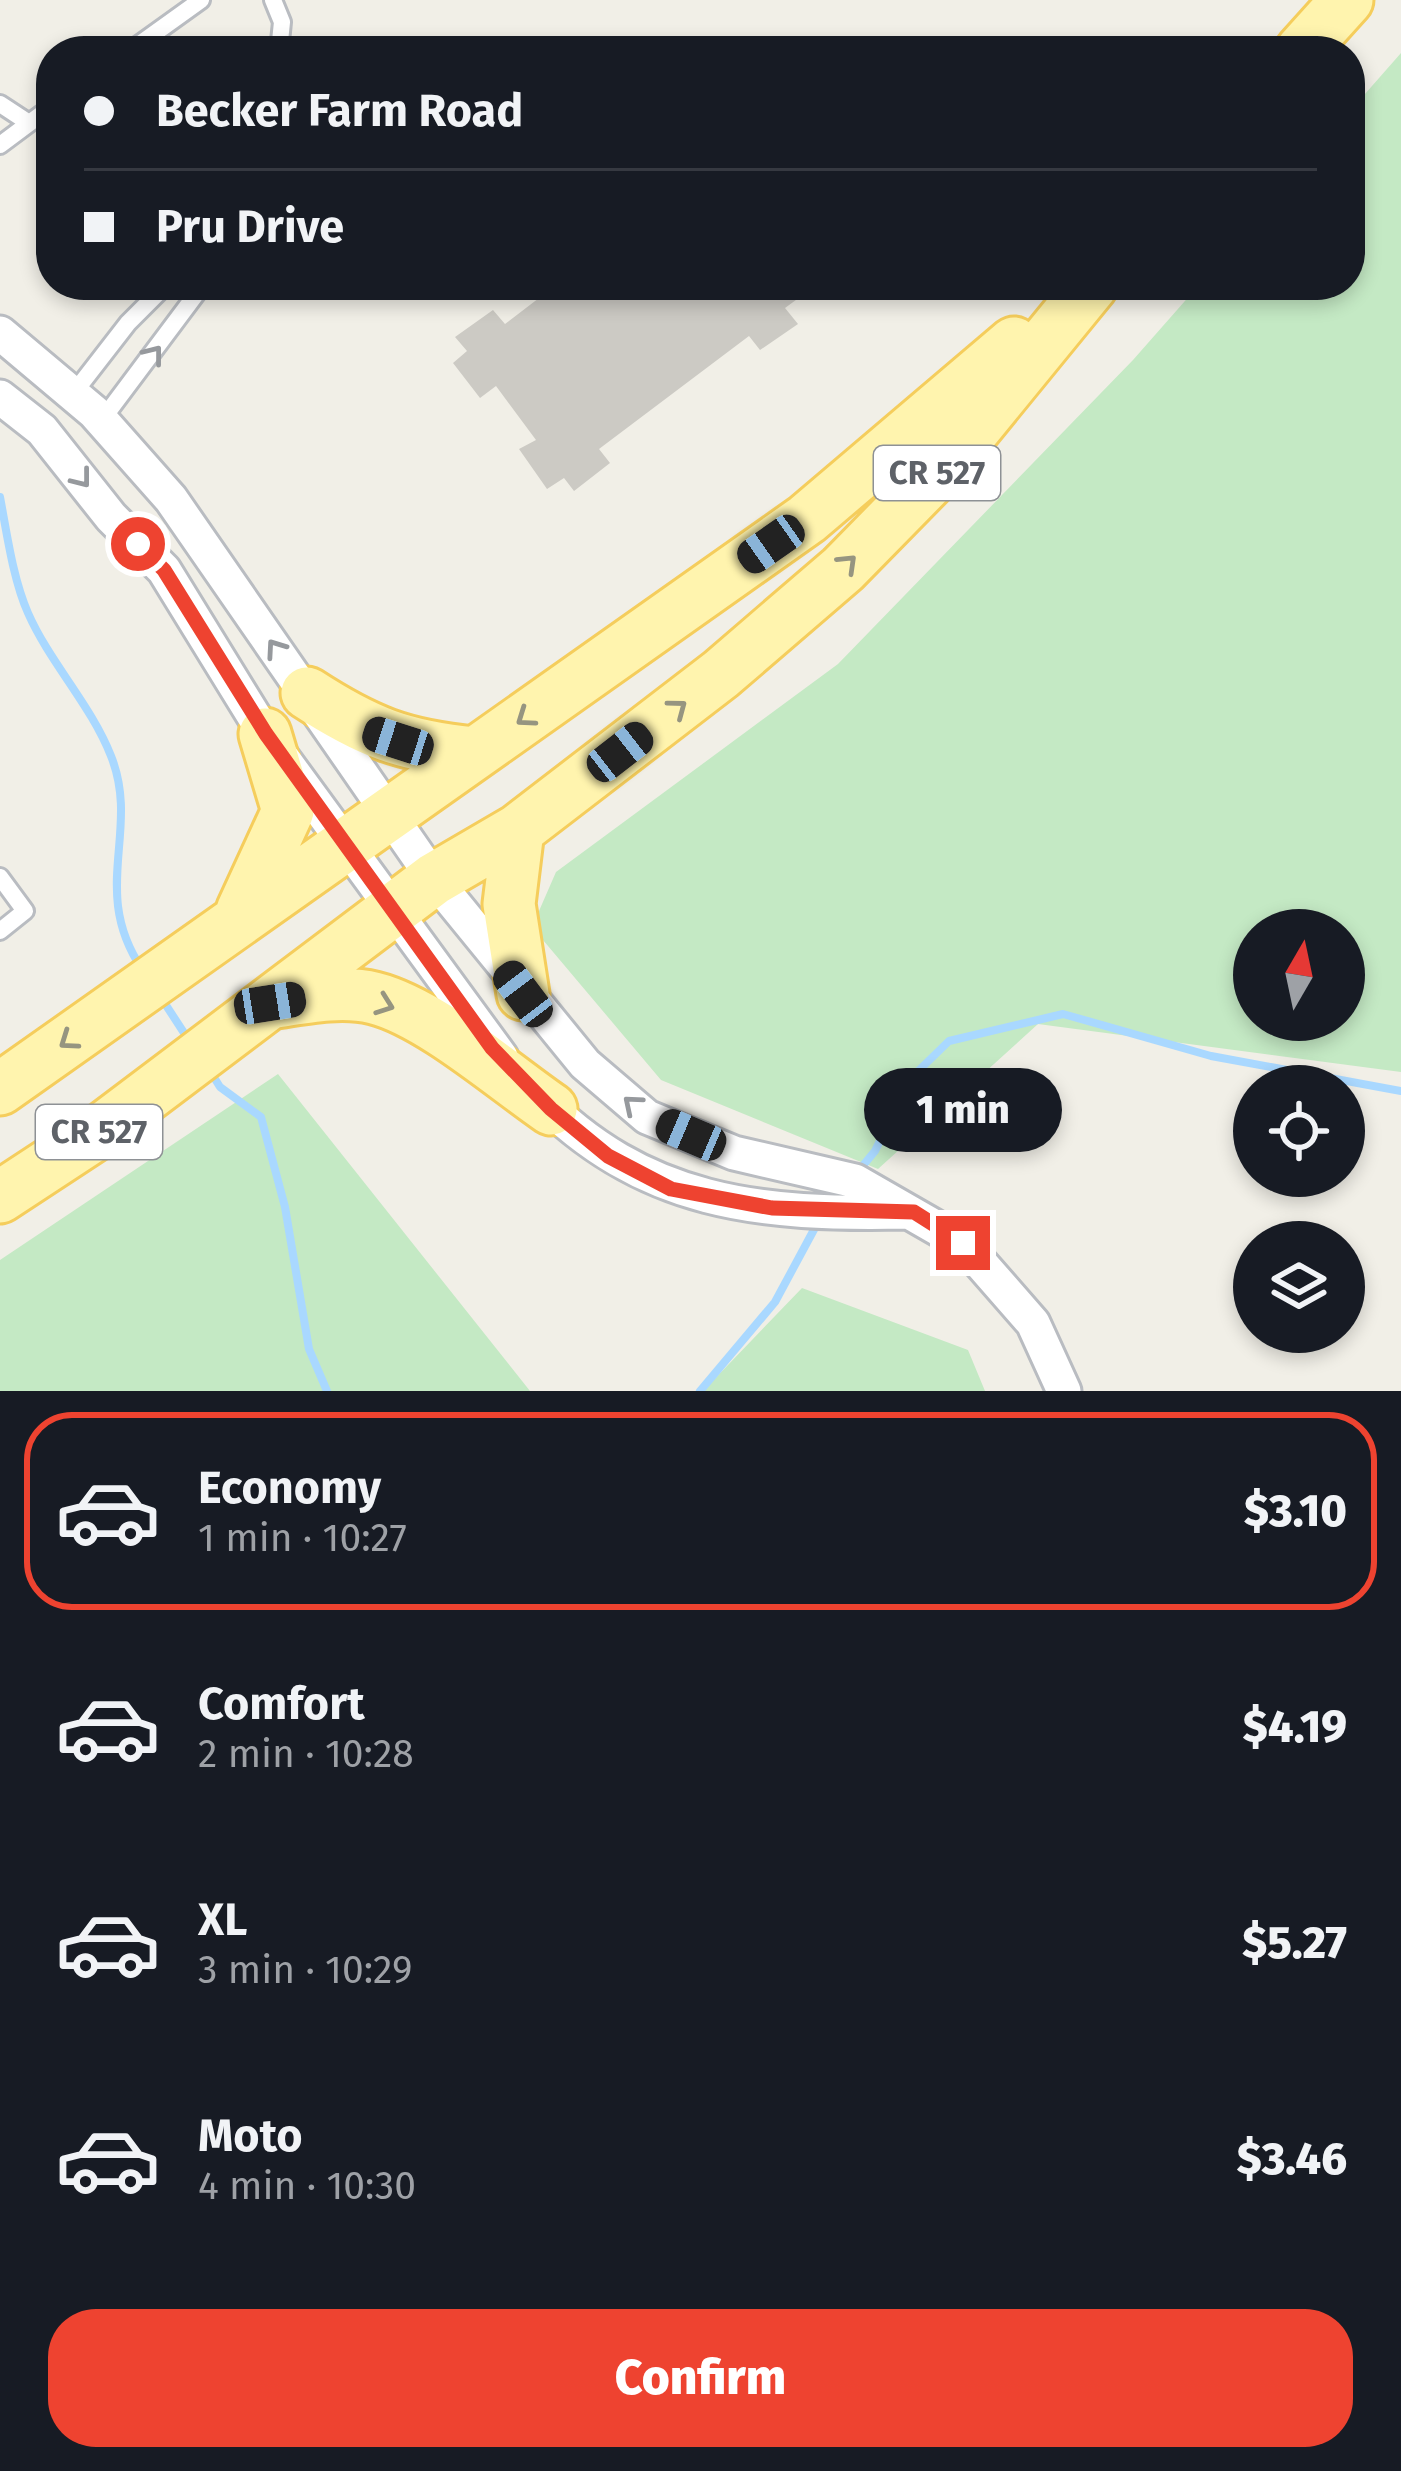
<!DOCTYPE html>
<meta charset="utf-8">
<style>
body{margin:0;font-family:"Fira Sans",sans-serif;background:#242831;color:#f1f3f6;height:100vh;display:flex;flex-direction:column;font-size:45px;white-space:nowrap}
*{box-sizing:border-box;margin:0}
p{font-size:39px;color:#9ea1a6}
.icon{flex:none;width:66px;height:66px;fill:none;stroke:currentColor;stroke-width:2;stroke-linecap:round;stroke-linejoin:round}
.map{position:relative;height:1391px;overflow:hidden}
.panel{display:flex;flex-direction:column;background:#171b24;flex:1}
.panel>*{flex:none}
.top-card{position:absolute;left:36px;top:36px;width:1329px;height:264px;border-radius:48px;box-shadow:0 6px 18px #0003;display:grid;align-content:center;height:264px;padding:0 48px;background:#171b24}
.needle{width:78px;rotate:9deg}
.tools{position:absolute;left:1233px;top:909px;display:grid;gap:24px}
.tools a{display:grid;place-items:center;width:132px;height:132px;border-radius:50%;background:#171b24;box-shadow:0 6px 18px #0003;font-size:60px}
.end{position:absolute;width:54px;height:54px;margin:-27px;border:15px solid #ee4330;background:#fff;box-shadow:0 0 0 6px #fff}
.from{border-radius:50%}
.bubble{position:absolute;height:84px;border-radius:42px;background:#171b24;box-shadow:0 6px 18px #0003;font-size:39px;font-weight:800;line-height:84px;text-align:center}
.car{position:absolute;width:36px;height:72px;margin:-36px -18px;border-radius:15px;box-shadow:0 0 9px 3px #0007;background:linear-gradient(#222 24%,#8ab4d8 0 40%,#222 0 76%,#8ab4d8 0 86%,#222 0)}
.top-card b{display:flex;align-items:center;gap:42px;height:114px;font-size:45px}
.top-card b+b{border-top:3px solid #363941}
.top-card i{width:30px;height:30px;background:#f1f3f6}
ul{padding:21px 0 0;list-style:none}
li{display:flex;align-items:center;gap:36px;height:198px;margin:0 24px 18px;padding:0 24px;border:6px solid transparent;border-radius:48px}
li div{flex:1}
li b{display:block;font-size:45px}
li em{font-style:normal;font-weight:800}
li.current{border-color:#ee4330}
li>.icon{width:108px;height:108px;stroke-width:1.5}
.action{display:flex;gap:24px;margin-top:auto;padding:24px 48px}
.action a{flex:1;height:138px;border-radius:48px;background:#ee4330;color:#fff;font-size:48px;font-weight:800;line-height:138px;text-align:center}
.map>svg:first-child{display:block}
</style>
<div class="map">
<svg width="1401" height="1391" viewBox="0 0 1401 1391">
<rect width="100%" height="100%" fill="#f1efe7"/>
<path fill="#c4e9c4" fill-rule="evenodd" d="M1401 53V1072L1038 1024 878 1169 661 1080 532 927 556 872 838 664 1133 360 1199 285H1350V111ZM1254 930H1344V1020H1254Z
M278 1074 530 1391H0V1260Z
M802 1288 968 1350 985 1391H703Z"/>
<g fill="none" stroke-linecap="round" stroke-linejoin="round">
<path stroke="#a9d8ff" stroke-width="8" d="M0 497C7 534 13 579 28 613 50 663 91 705 111 756 141 831 89 890 142 969
M160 996 188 1039
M210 1071 220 1087 261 1117 285 1207 309 1349 327 1391
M856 1174 875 1151 910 1079 949 1041 1063 1014 1211 1056 1401 1091
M700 1391 775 1302 817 1224"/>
</g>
<path fill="#cccac4" d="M556 285H791L800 297 785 308 798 324 760 350 749 336 599 449 610 463 574 491 564 478 547 489 519 449 536 440 496 386 480 398 453 363 467 351 455 337 493 310 505 324Z"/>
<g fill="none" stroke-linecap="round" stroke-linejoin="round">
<g stroke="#b9bcc1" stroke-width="22">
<path id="lane" d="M273 0 282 22 279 51
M130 51 201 0
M0 104 29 123
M0 145 51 107
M73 394 128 323 166 285
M102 420 203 285
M0 877 25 911 0 931"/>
</g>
<g stroke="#b9bcc1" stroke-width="39">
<path id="street" d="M0 333 94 412 171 499 434 879 585 1064 647 1117 734 1153 855 1181 963 1243 1033 1323 1064 1391
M0 397 42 430 111 517 164 570 265 734 501 1057
M536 1094C643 1205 761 1215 907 1212"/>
</g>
<g stroke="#f5cd5c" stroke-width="57">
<path id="primary" d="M1301 51 1347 0
M307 693C367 732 403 746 474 753
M518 830 509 904 523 994
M242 911 288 811 265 734
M271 1003C303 998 341 990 374 998 430 1012 503 1076 551 1109
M0 1089 807 519 1014 343
M0 1197 96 1134 434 879 518 830 721 674 843 569 945 465 1092 285"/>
</g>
<use href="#lane" stroke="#fff" stroke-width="16"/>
<use href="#street" stroke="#fff" stroke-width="33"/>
<use href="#primary" stroke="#fff4ae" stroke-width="51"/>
</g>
<defs><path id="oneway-chevron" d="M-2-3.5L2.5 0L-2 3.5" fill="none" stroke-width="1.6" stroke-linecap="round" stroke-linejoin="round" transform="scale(3)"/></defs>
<g stroke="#96999d">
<use href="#oneway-chevron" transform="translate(154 354) rotate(-52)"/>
<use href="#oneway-chevron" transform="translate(82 479) rotate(52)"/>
<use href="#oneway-chevron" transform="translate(275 648) rotate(-125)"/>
<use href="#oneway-chevron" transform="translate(632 1104) rotate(-140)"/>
</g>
<g stroke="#969580">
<use href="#oneway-chevron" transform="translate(848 563) rotate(-44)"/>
<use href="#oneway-chevron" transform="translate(678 708) rotate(-37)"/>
<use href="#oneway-chevron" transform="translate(525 718) rotate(145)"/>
<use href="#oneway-chevron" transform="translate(385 1005) rotate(20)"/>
<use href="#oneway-chevron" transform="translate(68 1041) rotate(145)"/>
</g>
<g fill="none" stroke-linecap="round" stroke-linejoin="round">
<path stroke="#ee4330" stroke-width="15" d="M138 544 164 570 266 734 492 1048 551 1109 608 1156 671 1189 772 1208 914 1212 963 1243"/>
</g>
<g text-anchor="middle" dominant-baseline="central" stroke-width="9" stroke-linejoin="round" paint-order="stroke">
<g fill="#fff" stroke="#8e9195" stroke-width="3">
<rect x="874" y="446" width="126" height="54" rx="9"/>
<rect x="36" y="1105" width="126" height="54" rx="9"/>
</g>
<g font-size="33" font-weight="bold" fill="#5e6268">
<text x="937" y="473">CR 527</text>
<text x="99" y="1132">CR 527</text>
</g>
</g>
</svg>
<div class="tools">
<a><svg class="needle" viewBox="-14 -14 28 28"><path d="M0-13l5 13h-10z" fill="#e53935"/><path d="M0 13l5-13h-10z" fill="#9ea1a6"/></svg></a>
<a><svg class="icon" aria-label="locate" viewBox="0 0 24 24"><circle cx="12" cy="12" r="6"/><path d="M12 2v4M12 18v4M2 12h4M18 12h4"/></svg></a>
<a><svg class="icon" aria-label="layers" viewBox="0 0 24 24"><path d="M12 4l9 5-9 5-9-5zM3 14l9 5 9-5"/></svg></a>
</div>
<i class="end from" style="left:138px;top:544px"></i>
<i class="end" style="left:963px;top:1243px"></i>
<div class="bubble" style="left:864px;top:1068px;width:198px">1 min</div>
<i class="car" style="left:771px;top:544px;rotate:235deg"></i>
<i class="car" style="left:398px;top:741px;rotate:288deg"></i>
<i class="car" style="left:620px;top:752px;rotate:52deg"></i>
<i class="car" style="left:523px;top:994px;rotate:323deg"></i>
<i class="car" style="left:270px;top:1003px;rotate:81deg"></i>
<i class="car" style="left:691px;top:1135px;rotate:293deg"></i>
<div class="top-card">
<b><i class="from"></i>Becker Farm Road</b>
<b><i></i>Pru Drive</b>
</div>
</div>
<section class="panel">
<ul>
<li class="current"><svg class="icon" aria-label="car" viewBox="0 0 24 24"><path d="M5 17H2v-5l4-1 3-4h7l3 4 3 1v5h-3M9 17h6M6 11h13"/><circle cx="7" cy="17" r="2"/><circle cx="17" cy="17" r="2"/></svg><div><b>Economy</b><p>1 min · 10:27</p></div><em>$3.10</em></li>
<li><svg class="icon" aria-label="car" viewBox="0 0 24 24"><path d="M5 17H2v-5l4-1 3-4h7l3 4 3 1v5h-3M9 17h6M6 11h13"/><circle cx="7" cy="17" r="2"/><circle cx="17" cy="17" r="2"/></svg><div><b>Comfort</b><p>2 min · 10:28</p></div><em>$4.19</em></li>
<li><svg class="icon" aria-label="car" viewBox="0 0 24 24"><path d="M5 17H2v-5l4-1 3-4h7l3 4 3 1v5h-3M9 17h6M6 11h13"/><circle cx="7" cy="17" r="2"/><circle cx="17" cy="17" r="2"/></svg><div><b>XL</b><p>3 min · 10:29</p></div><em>$5.27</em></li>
<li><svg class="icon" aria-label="car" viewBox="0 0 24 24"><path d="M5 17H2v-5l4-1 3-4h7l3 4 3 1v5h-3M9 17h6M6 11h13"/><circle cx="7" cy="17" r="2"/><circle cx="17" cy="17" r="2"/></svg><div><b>Moto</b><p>4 min · 10:30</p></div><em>$3.46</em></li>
</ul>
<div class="action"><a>Confirm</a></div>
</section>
